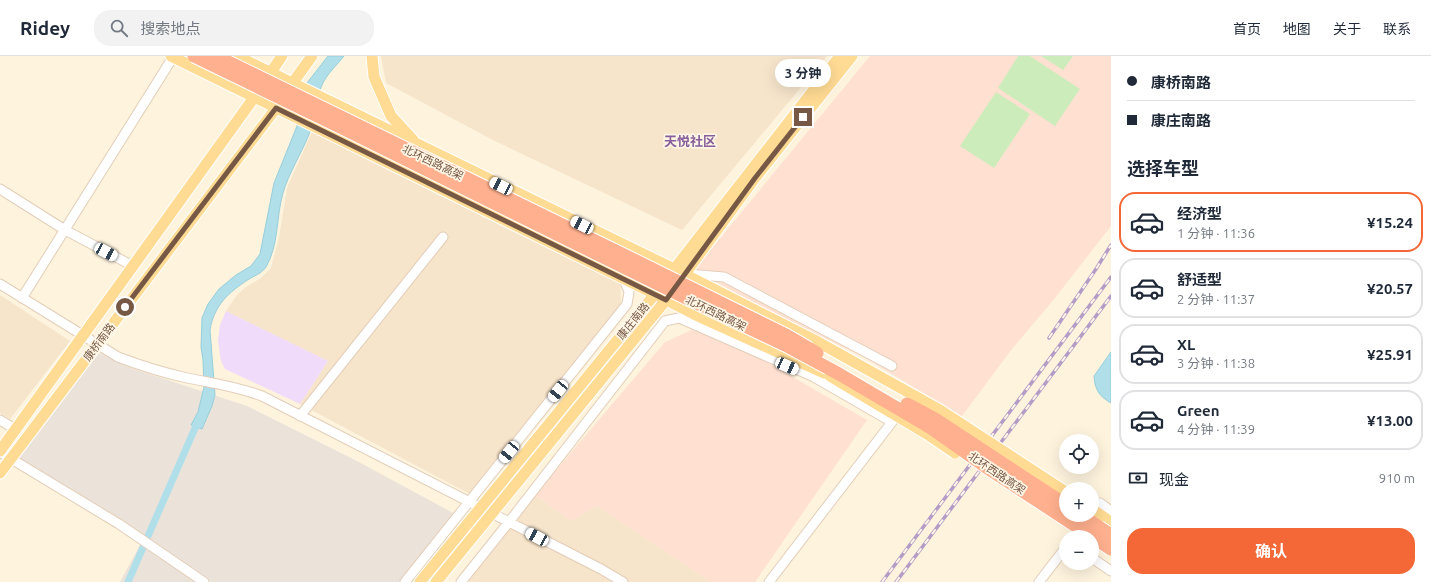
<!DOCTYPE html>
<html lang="zh">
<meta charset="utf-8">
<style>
body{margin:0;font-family:Ubuntu,"Noto Sans SC",sans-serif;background:#f2f2f3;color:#1f2937;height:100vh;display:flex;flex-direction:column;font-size:15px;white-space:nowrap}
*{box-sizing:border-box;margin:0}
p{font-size:13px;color:#747a83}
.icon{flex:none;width:22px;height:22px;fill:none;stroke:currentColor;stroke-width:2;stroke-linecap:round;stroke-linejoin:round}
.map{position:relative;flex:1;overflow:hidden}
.details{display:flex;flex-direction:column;background:#fff;width:320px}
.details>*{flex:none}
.top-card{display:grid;align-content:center;height:88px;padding:0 16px;background:#fff}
.buttons{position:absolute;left:1059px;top:378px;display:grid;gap:8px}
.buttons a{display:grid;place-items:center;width:40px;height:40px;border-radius:50%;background:#fff;box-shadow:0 4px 16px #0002;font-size:20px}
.end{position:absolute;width:18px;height:18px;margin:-9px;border:5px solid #765844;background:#fff;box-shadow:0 0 0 2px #fff}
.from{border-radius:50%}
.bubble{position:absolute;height:28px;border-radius:14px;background:#fff;box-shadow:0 4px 16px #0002;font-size:13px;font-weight:700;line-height:28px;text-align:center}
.car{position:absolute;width:12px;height:24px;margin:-12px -6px;border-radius:5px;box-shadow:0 0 3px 1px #0007;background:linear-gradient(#fff 24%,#345 0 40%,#fff 0 76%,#345 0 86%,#fff 0)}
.top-card b{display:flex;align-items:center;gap:14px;height:38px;font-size:15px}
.top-card b+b{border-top:1px solid #e0e1e3}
.top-card i{width:10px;height:10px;background:#1f2937}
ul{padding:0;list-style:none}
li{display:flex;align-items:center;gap:12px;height:60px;margin:0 8px 6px;padding:0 8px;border:2px solid #e0e1e3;border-radius:16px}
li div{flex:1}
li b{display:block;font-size:15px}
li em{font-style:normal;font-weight:700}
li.current{border-color:#f46837}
li>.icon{width:36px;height:36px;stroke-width:1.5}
h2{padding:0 16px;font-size:18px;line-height:48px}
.pay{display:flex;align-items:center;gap:10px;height:44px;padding:0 16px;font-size:15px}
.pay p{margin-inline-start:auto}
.primary-button{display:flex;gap:8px;margin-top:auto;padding:8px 16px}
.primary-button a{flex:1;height:46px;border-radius:16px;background:#f46837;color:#fff;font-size:16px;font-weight:700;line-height:46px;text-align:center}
header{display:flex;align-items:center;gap:24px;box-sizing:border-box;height:56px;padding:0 20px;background:#fff;border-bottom:1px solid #e0e1e3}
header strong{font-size:19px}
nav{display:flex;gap:22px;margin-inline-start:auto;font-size:14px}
.search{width:280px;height:36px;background:#f2f2f3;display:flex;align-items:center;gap:10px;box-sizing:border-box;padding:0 14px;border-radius:16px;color:#747a83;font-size:15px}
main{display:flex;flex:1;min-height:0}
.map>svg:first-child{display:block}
</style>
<header>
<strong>Ridey</strong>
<div class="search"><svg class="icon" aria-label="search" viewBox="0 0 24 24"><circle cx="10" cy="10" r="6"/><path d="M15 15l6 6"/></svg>搜索地点</div>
<nav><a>首页</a><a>地图</a><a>关于</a><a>联系</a></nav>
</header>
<main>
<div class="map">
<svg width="1111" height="526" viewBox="0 0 1111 526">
<rect width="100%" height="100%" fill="#fef3dd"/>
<path fill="#f6e4cb" d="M381 0H827L682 174 493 84 386 27Z
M312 76 620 225 621 248 470 438 300 348 328 305 226 255 237 239 246 231 261 222 271 212 279 182 287 132Z
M0 239 70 285 10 363 0 357Z
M535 439 571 465 597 450 711 526H466Z"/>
<path fill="#ffe0d1" d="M870 0H1111V170L1055 242 1012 293 962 360 865 302 760 250 694 214Z
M694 273 767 306 867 364 755 526H711L597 450 571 465 535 439 665 286Z"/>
<path fill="#ebe3da" d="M97 296 134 313 247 350 355 404 455 458 400 526H211L122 466 16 402Z
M141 487 196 526H120Z"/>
<path fill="#f0dbfa" d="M226 255 328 305 300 348 225 313 221 305 218 285 220 269Z"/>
<path fill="#cdecbb" d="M1018 0H1030L1080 33 1055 70 998 32Z
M1041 0H1073L1063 14Z
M996 36 1030 58 994 112 960 90Z"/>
<path fill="#b1dfe9" stroke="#96cedb" d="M328 0H344C337 9 326 19 322 29 315 44 315 61 310 76 302 97 289 116 283 137 276 161 279 189 266 211 262 217 256 219 249 223 229 236 214 249 210 274L215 339 212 350 202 373 191 369 198 356 204 331 203 304 201 291 202 262 208 248 219 233 236 219 251 210 260 198 274 127 297 70 307 27Z
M1111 296V347C1099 340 1095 334 1094 320Z"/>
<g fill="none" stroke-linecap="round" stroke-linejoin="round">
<path stroke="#b1dfe9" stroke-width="7" d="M128 526 199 363"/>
<g stroke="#e3ceb9" stroke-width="11">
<path id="minor" d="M0 133 65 174 133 210
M687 218 724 221 892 310
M0 228 118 301C139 309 161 316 183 321 210 327 236 330 262 340L601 513 623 526
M22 242 173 1
M300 360 443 181
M0 364 15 373
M0 396 119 468 204 526
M1092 457 1100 447 1111 455
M1092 502 1111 515
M405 526 627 248 629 236 624 223
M461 526 509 466 665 265 679 262 814 321 892 366 769 526
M1039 526 1066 491"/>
</g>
<g stroke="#fff" stroke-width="13">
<path id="major" d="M171 0 655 238 700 261 824 317
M237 0 674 213 818 286
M372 0 374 21 391 60 413 84
M267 22 282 0
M289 32 312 0
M0 395 258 36
M0 417 280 47
M1102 460 1111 466
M420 526 655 238 840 0
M436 526 666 244 755 122 852 0"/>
</g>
<use href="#minor" stroke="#fff" stroke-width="9"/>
<use href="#major" stroke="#ffdb94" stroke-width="11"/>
<g stroke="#b59cc7" stroke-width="3.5">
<path id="rail" d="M1049 282 1096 213 1111 189
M882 526 1111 221
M896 526 1111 240"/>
</g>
<use href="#rail" stroke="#fff6e6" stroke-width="2" stroke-dasharray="6" stroke-linecap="butt"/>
<g stroke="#fff" stroke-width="13" stroke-linecap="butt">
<path id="major-bridge" d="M818 286 940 354 1066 436
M830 320 927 378 955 397
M1092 453 1102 460"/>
</g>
<g stroke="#fff" stroke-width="15" stroke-linecap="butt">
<path id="highway-bridge" d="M194 0 338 70 684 241 789 291 839 318 931 372 986 411 1111 493
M216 0 624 199 786 279 817 297
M907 348 935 363 1066 449
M1081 459 1111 479"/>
</g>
<use href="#major-bridge" stroke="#ffdb94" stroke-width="11"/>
<use href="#highway-bridge" stroke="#ffb08e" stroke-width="13"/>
</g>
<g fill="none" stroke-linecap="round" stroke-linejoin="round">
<path stroke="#765844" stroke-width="5" d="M125 251 276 52 666 244 755 122 803 61"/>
</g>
<g text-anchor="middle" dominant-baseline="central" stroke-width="3.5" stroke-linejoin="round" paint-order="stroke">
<g font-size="11" fill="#765844" stroke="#fff6e6">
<text transform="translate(433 106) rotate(26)">北环西路高架</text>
<text transform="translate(716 257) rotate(26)">北环西路高架</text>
<text transform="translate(633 265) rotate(-51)">康庄南路</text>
<text transform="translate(99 286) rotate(-53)">康桥南路</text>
<text transform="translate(997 417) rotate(34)">北环西路高架</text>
</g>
<g font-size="13" font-weight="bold" fill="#885f9a" stroke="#fff6e6">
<text x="690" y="85">天悦社区</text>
</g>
</g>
</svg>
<div class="buttons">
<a><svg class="icon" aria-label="locate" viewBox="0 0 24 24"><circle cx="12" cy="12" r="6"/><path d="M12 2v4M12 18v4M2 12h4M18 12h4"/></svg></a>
<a>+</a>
<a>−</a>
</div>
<i class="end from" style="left:125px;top:251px"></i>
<i class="end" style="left:803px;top:61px"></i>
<div class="bubble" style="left:775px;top:3px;width:56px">3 分钟</div>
<i class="car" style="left:501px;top:130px;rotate:296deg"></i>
<i class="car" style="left:582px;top:169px;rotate:296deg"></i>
<i class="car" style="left:106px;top:196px;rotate:118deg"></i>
<i class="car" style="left:787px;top:310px;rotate:114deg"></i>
<i class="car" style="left:558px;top:335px;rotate:219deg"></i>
<i class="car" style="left:509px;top:396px;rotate:219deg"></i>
<i class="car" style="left:537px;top:481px;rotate:298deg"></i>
</div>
<section class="details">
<div class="top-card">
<b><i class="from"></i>康桥南路</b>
<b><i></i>康庄南路</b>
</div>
<h2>选择车型</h2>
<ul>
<li class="current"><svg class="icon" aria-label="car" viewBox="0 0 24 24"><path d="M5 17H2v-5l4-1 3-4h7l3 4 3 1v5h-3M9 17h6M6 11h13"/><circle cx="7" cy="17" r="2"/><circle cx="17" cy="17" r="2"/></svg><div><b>经济型</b><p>1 分钟 · 11:36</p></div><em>¥15.24</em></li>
<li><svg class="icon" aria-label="car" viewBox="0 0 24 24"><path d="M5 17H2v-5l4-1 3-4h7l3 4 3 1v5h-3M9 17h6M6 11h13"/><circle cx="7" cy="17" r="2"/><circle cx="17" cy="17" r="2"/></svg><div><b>舒适型</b><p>2 分钟 · 11:37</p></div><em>¥20.57</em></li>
<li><svg class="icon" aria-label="car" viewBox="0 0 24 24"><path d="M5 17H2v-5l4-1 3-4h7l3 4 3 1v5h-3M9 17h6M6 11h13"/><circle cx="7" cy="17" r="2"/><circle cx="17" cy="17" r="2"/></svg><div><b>XL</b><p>3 分钟 · 11:38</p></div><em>¥25.91</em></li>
<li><svg class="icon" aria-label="car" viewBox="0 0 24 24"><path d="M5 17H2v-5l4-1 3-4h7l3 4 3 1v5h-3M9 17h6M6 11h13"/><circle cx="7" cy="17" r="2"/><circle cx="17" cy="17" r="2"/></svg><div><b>Green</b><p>4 分钟 · 11:39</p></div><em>¥13.00</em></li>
</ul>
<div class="pay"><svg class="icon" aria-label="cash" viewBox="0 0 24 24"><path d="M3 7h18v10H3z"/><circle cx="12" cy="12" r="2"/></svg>现金<p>910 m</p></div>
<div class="primary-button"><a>确认</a></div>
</section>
</main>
